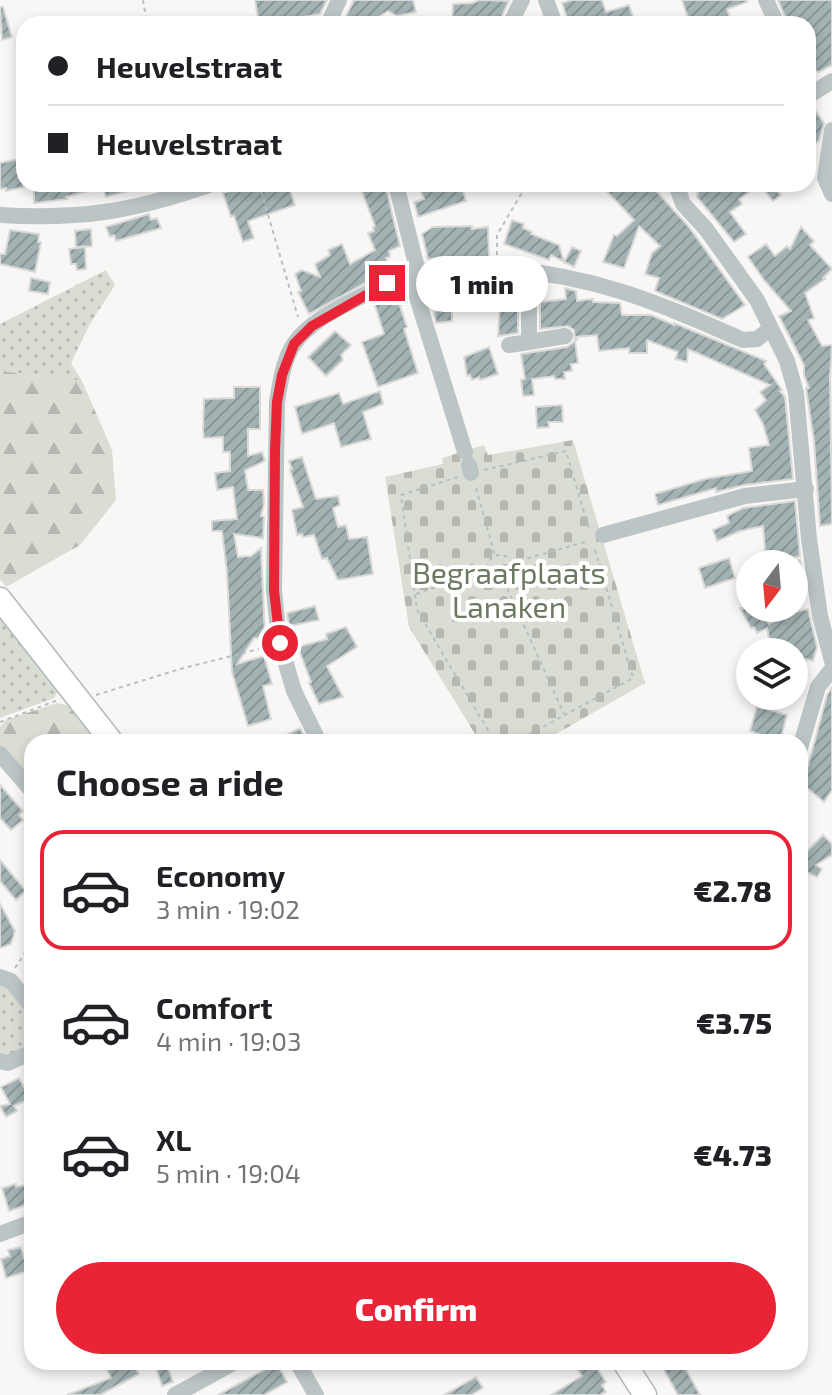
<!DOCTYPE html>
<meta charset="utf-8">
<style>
body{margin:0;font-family:"Exo 2",sans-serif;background:#f2f2f2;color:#202124;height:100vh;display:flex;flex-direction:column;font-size:30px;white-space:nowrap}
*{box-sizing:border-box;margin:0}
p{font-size:26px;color:#757577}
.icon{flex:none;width:44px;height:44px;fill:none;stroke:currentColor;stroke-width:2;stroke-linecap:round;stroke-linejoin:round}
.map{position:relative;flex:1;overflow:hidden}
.sheet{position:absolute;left:24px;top:734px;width:784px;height:636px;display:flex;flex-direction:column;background:#fff;border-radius:24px;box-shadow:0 4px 12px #0003}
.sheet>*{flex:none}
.guide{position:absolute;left:16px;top:16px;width:800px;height:176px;border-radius:24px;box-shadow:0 4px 12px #0003;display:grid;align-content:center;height:176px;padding:0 32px;background:#fff}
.needle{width:52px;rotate:196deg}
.fabs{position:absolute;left:736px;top:550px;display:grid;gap:16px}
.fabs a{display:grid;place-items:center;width:72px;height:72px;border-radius:50%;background:#fff;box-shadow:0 4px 12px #0003;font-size:40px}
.end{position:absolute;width:36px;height:36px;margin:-18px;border:10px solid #ea2437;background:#fff;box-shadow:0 0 0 4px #fff}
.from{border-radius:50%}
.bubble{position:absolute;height:56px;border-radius:28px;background:#fff;box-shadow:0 4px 12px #0003;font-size:26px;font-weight:800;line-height:56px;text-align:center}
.guide b{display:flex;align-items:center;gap:28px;height:76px;font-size:30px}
.guide b+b{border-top:2px solid #e0e0e0}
.guide i{width:20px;height:20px;background:#202124}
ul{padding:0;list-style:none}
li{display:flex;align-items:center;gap:24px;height:120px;margin:0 16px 12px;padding:0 16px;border:4px solid transparent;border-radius:24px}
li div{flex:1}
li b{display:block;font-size:30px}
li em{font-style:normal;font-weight:800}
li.active{border-color:#ea2437}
li>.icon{width:72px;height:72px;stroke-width:1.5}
h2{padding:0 32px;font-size:36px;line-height:96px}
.action{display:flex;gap:16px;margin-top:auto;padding:16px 32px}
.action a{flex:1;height:92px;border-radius:48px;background:#ea2437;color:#fff;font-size:32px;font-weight:800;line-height:92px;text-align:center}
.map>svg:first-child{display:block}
</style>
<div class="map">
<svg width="832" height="1395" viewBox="0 0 832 1395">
<defs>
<pattern id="grass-dots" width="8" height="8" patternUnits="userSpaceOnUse" patternTransform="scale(2)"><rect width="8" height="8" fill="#daddd4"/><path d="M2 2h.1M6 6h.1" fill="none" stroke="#b4b8b1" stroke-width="1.8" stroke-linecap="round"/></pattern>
<pattern id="forest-firs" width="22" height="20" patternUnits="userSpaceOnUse" patternTransform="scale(2)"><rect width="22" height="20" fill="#daddd4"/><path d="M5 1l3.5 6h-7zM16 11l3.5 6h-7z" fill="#b4b8b1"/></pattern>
<pattern id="cemetery-stones" width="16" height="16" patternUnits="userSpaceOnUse" patternTransform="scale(2)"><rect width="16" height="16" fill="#daddd4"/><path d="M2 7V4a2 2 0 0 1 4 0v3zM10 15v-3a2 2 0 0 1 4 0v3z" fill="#b4b8b1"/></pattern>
<pattern id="building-hatch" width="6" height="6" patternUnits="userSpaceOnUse" patternTransform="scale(2)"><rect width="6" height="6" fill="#a3b3b4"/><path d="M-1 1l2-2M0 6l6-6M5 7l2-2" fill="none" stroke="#889697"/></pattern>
</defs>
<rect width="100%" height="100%" fill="#f8f7f5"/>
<path fill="url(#grass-dots)" d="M106 270 115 285 90 324 71 363 82 381 0 371V324Z
M0 616 58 691 54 698 0 718Z
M0 981 32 1012V1048L0 1058Z"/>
<path fill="url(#forest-firs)" d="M0 371 82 381 112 450 116 500 80 545 6 587 0 579Z
M57 703 70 706 100 742H32V783L0 748V727L6 720Z"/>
<path fill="url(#cemetery-stones)" d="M573 440 645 683 542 742H480L409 627 385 477 443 464 442 458 484 445 488 455Z"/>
<path fill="url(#building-hatch)" stroke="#dad9d8" stroke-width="2" d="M255 0H327L320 14 287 20V24H259Z
M354 0H413L416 12 397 16 388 11 380 16 376 24H342Z
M480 0 509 1 498 24H452L453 4 472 3Z
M572 0H602L606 12 629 5 633 17 612 24H569L562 3Z
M682 0H747V2L727 9 732 24H690Z
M778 0H832V65L819 72 810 69 808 24H788Z
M0 7H3L12 37 2 40Z
M815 110 824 123 819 141 808 148V114Z
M18 159 24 187 6 191V188L0 189V163Z
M34 184H143V187L106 197 102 185 103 187 66 197 67 199 34 203Z
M268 184H288L295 205 248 221 254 238 243 242 234 216 231 217 223 193 246 186 248 190Z
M359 184H385L400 246 389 251 390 257 386 258 391 269 309 314 298 292 301 291 295 274 302 270 320 277 315 264 330 255 328 250 342 244 350 264 375 250 368 233 374 231 373 227 375 226Z
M418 184H461L466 201 418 217 414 202 424 199Z
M600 184H650L689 227 745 305 722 319 655 291 659 278 645 274 652 253 660 246 639 226 624 268 603 262 614 235 617 236 634 220Z
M699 184H772L781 195 773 201 760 185 739 199 742 204 730 212 746 234 734 242 697 197Z
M149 214 151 220 157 218 161 228 116 241 114 235 110 237 106 227Z
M512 220 524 224 523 228 532 232 531 234 559 245 564 262 572 247 581 251 574 267 551 255 549 260 504 244Z
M472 226V229L488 227 489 257 428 259 422 234 433 227Z
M801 227 814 241 810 245 832 269 823 278 825 279 805 293 814 318 808 320 822 346 832 345 830 377 832 524 820 526 814 441 806 388H809L804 375V365L779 316 791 311 764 280 748 257 766 244 775 256 787 246 790 249Z
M91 229 92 246 76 247 75 231Z
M10 230 39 234 38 242H41L35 272 0 264V254H5Z
M85 247 86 269 77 270 76 264H71L69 249Z
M31 278 50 282 48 294 29 291Z
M459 282 461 300 455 301 456 308H452V321L436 323 434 312 437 311 432 286Z
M565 288 576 291 577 301 593 299V302L620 303 622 315H651L674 325V323L766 361 764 364 782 390 780 391 785 397 793 479 744 485 716 492V488L658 505 655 494 705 479 752 471 749 448 769 445 763 424 755 410 766 400 760 392 770 385 688 349 687 362 675 359 678 352 647 340V353H629V348L599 351 597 335 576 337 577 340H575L574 330 568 326 540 329V302L566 299Z
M501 289H518V333L498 336Z
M394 292 405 295 406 298 401 300 403 304 400 306 407 327 404 329 418 373 378 387 362 342 384 334 374 302Z
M335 331 351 345 341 355 343 360 326 376 308 357Z
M575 341 578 363 571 364 572 371 564 372 565 379H555L554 376 532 379 534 395 523 396 521 380 525 379 521 354 567 347Z
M489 347 498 374 480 380 479 377 472 380 470 375 467 376 464 357Z
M234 387H260V429H248V456L262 452 265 461 245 470 248 490H263L264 504 261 516 264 517 263 538 234 534 238 557 251 556 261 548 265 637 254 638 237 664 264 656 272 684 263 686 271 719 248 726 232 672 227 573 222 531H212V521L237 519 233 487 217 490 215 473 230 471V452H223V437L204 438 203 430 204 399 234 398Z
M380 391 383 404 363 412 371 439 341 447 334 423 302 434 295 407 339 393 343 404Z
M562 405 563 422H548L549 427 537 428 536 407Z
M302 457 316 499 338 496 340 505 333 508 338 527 346 525 349 539 367 537 373 574 338 580 327 558 322 559 314 535 303 537 302 534 297 535 292 510 303 507 290 470 292 469 289 461Z
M795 501 800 556 766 564 763 553 765 549 763 526 740 531 717 541 713 530 729 523 727 516 743 508Z
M729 558 735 578 705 588 699 568Z
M800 560 805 591 794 593V561Z
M315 606 319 620 289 626 287 613Z
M740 608H760L769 624 790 613 808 609 817 647 813 661 806 659 805 663 794 660V652H772L767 628 757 633 754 627 751 628Z
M346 627 357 647 327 666 343 697 319 704 309 683 311 682 298 647 327 639 326 634Z
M832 687V790L824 802 800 782 807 773 804 770 808 766 827 695Z
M757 706 787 715 780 742H763L764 736 750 731Z
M300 728 307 742H272Z
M0 785 23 811 19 815 23 820 11 830 0 818Z
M823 835 832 844V855L816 865 822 869 817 877 800 869V858Z
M0 860 26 891 16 900 0 881Z
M0 904 15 931 11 944 0 948Z
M19 1078 24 1087 32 1083V1098L14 1106 17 1111 6 1117 0 1106 10 1104 1 1087Z
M32 1183V1203L9 1211 2 1188 16 1184V1187Z
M21 1247 28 1271 6 1278 1 1259 10 1256 8 1250Z
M122 1362H133L139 1374 100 1395H67L111 1378 107 1370Z
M154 1362H166L173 1382 162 1386Z
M572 1362H593L606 1382 602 1385 606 1392 600 1395H551L582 1376Z
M678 1362H682L700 1395H678L664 1370Z
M277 1363 287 1382 264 1395H218Z
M476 1377 483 1388 471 1395H444Z"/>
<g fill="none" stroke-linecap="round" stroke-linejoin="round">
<g stroke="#b0babb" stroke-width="25">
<path id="major" d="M0 599 112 742
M624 1362 645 1395"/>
</g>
<path stroke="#b9bfc0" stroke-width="2" stroke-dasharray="4 4" stroke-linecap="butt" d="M143 0 147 24
M259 184 298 317
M497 255V235L527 184
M484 470 566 451 589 529
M458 477 401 495 417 610 495 742
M476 488 495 556
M487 568a13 13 0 1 1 26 0a13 13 0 1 1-26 0Z
M512 563 588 541
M504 581 564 714
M416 594 486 570
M96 695 180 669 267 647
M0 722 58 700
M515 742 633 678 594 547
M15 968 32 942"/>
<path stroke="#bcc5c6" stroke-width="16" d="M546 0 555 24
M766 0 777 24
M328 24 339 0
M510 24 522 0
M808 96 832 81
M832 130 825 178 832 194
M396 184 418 272
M673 184 677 187 683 204 706 229 757 300 787 361 796 393 809 539 820 616 832 661
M0 215C82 220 135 211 212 184
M529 270V342L565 336
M410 275 465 452
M509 345 529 342
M469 465 471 473
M603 535 745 496 806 489
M319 742 294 691 279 640 274 590 277 402C280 384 283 360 294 344 308 323 337 309 358 298 378 288 398 276 420 272 445 267 473 267 499 269 592 274 659 303 743 340L757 339 770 329
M800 748 818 687 832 669
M0 754 32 791
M0 977 11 981 32 1007
M0 1061 8 1063 32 1052
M0 1234 32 1222
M297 1362 316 1395
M175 1395 235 1362"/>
<use href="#major" stroke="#fff" stroke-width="22"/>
</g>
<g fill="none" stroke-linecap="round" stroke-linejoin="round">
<path stroke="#ea2437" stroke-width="10" d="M280 643 274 590 275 451 277 402 282 375 294 344 312 326 387 283"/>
</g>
<g text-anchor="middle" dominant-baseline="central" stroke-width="8" stroke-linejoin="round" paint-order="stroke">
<g font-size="30" fill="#6e7961" stroke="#fff">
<text x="509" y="572">Begraafplaats<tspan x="509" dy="34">Lanaken</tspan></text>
</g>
</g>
</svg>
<div class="fabs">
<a><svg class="needle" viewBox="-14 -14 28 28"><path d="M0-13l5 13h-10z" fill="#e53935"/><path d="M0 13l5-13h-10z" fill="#757577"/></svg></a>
<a><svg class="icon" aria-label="layers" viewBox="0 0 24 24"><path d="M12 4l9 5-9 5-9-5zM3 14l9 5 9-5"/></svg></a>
</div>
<i class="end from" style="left:280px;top:643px"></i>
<i class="end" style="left:387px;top:283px"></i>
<div class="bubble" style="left:416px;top:256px;width:132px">1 min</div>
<div class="guide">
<b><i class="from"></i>Heuvelstraat</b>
<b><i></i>Heuvelstraat</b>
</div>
<section class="sheet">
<h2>Choose a ride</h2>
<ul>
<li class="active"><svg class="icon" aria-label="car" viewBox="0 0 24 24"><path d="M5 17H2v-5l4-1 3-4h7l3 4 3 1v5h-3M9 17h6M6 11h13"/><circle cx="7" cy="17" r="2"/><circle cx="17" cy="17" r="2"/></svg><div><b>Economy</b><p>3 min · 19:02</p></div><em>€2.78</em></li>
<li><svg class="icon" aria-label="car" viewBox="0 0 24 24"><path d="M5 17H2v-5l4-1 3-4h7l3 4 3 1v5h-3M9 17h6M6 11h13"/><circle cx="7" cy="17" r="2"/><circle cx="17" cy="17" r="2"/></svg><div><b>Comfort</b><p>4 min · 19:03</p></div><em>€3.75</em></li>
<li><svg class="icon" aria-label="car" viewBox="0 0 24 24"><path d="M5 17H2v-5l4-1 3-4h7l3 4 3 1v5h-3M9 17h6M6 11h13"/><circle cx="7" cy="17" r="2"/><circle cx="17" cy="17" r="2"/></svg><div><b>XL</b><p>5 min · 19:04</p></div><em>€4.73</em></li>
</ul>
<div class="action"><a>Confirm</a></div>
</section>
</div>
